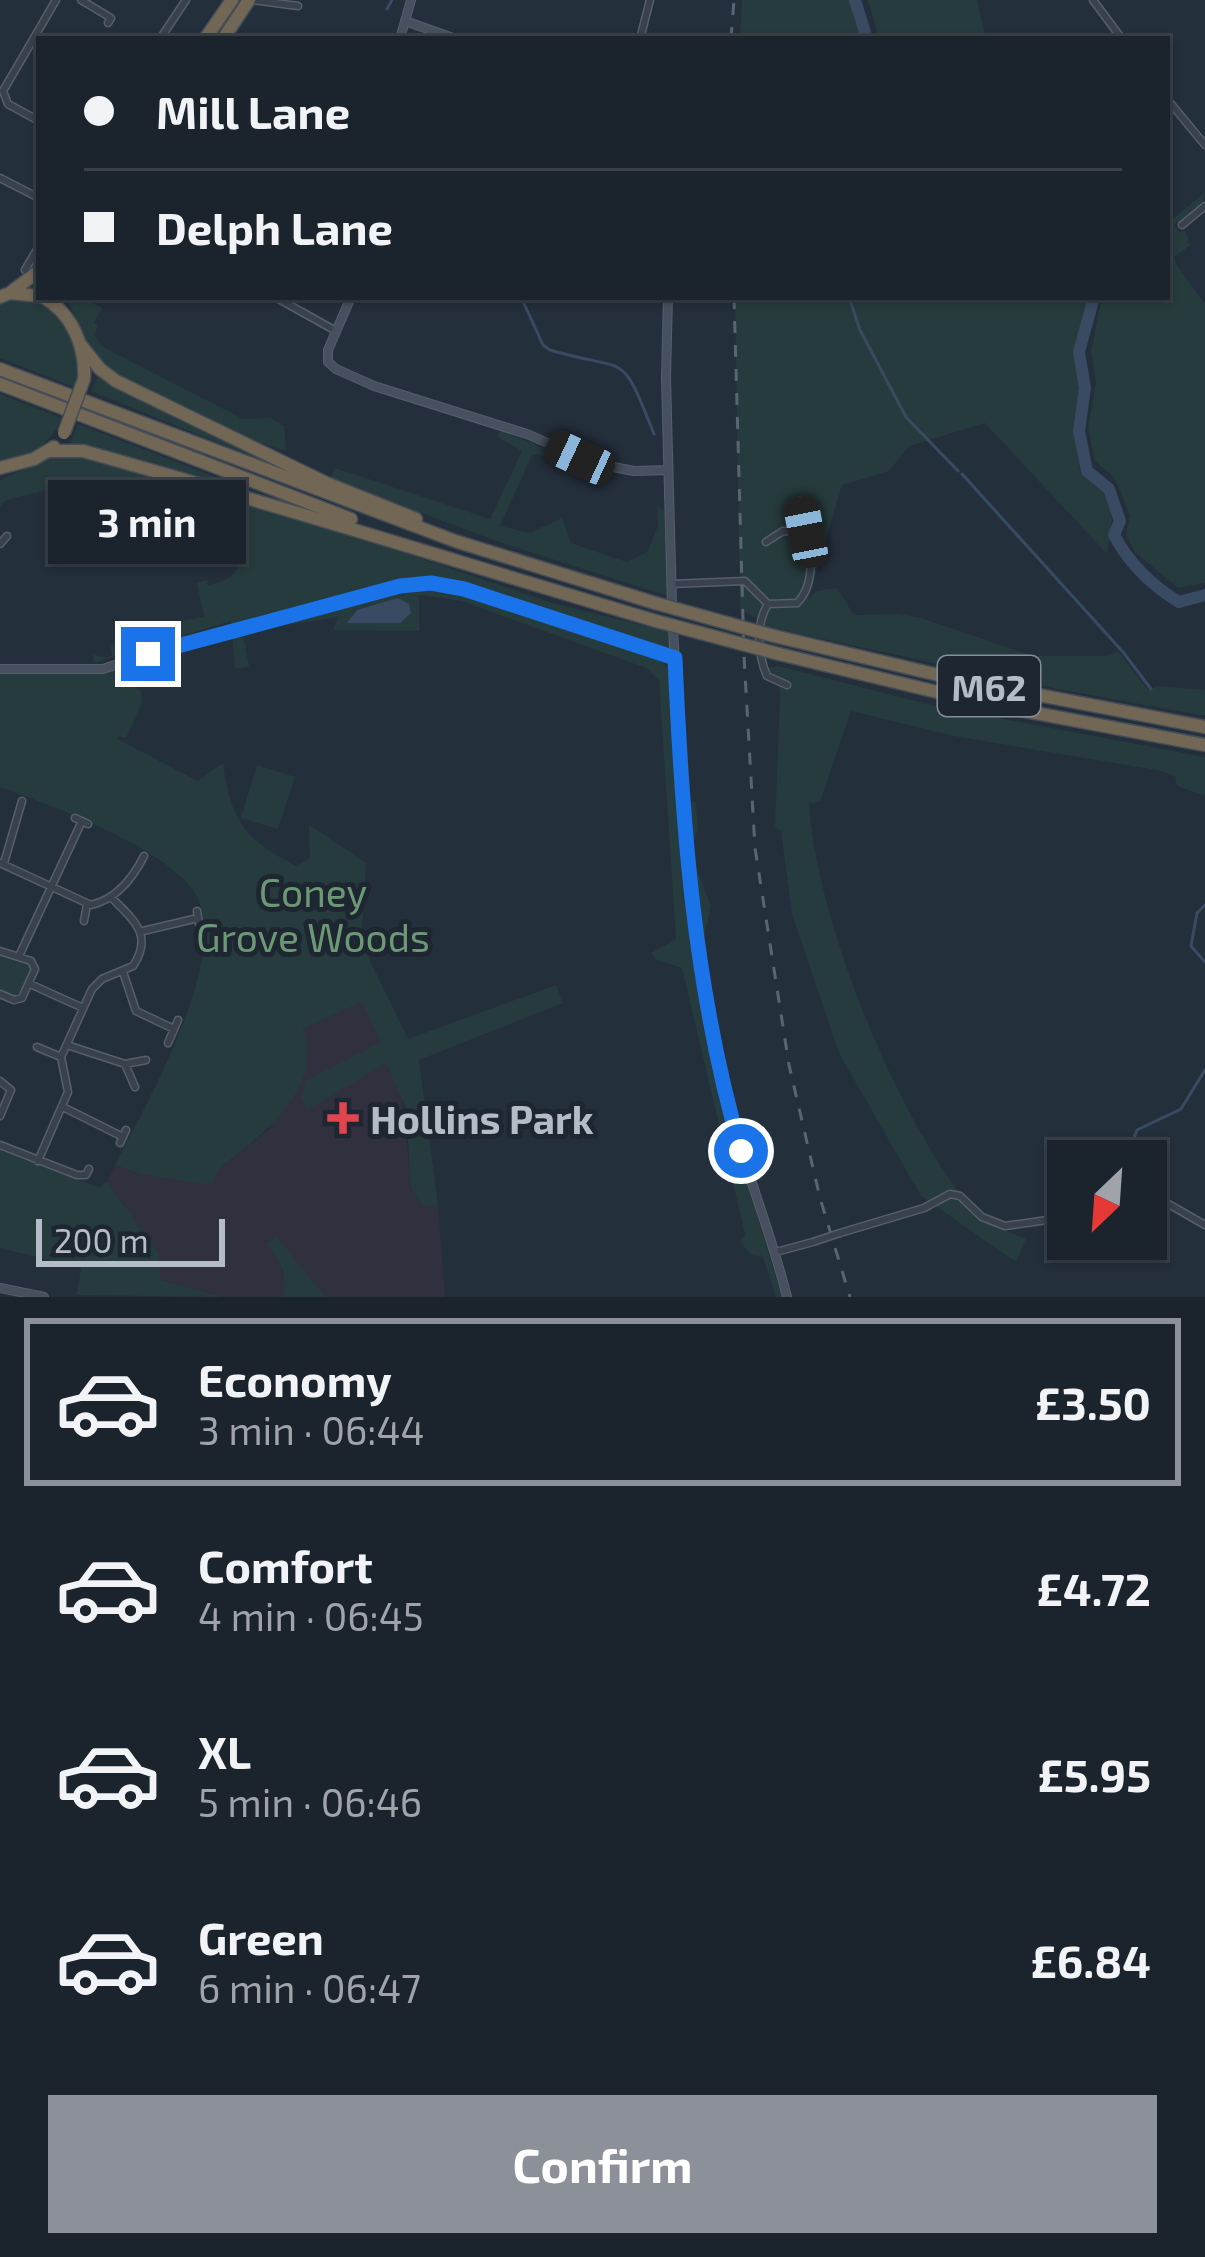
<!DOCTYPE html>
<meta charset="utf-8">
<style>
body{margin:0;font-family:"Exo 2",sans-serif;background:#242b35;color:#f1f3f6;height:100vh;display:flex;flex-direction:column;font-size:45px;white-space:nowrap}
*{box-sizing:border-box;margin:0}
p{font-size:39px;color:#a0a4aa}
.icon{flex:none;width:66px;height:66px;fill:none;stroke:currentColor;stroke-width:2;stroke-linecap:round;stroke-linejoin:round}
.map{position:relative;height:1297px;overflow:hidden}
.side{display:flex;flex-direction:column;background:#1b232d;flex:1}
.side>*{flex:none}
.top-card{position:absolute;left:36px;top:36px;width:1134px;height:264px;border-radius:0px;box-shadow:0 3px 9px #0004,0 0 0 3px #394049;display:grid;align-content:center;height:264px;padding:0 48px;background:#1b232d}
.needle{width:78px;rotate:205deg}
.controls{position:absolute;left:1047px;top:1140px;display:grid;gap:24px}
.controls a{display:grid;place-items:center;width:120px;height:120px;border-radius:0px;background:#1b232d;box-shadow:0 3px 9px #0004,0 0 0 3px #394049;font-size:60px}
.scale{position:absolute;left:36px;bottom:30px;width:189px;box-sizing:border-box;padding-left:12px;border:6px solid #b4bcc8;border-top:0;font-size:33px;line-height:42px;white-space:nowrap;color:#b4bcc8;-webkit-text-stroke:9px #1d2631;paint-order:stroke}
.end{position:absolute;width:54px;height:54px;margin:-27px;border:15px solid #1a73e8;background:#fff;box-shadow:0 0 0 6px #fff}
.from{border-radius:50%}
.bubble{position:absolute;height:84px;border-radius:0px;background:#1b232d;box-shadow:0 3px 9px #0004,0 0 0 3px #394049;font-size:39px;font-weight:700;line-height:84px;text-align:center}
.car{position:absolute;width:36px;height:72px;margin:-36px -18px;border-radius:15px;box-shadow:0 0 9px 3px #0007;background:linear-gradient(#222 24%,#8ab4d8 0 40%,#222 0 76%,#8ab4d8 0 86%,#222 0)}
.top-card b{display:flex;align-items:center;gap:42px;height:114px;font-size:45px}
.top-card b+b{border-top:3px solid #394049}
.top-card i{width:30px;height:30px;background:#f1f3f6}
ul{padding:21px 0 0;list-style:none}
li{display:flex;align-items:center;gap:36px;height:168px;margin:0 24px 18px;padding:0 24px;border:6px solid transparent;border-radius:0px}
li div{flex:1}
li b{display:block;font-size:45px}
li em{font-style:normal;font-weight:700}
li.active{border-color:#8c9099}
li>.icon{width:108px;height:108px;stroke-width:1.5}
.button{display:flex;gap:24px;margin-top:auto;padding:24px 48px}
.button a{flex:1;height:138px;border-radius:0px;background:#8c9099;color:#fff;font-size:48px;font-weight:700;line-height:138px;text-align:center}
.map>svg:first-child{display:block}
</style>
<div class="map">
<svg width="1205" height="1297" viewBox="0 0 1205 1297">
<rect width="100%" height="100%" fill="#242f3c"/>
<path fill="#31303e" d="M339 955 382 1042 386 1063 402 1094 411 1189 422 1205H438L445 1297H326L279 1242 277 1257 286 1284 282 1297H224L159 1280V1253L107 1182 115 1165 140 1174 215 1173 272 1127 284 983Z"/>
<path fill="#263b3d" d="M742 0H850L861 39H740Z
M868 0H977L986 39H879Z
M1205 193 1202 203 1174 225 1180 233 1184 230 1189 239 1187 243 1192 244 1174 257 1176 264 1205 304V583L1178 588 1135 552 1126 535 1130 516 1115 478 1095 461 1088 428 1096 382 1091 351 1102 297H1167V223Z
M66 297H90L88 301 102 308 94 323 98 325 95 335 101 346 243 419 270 418 284 426 286 451 240 437 109 371 93 355Z
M735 297H1088L1075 352 1080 391 1074 431 1080 471C1119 503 1114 508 1107 554L985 423 909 446 889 471 842 485 808 599 817 591 837 588 854 615 899 614 921 618 1033 656H1108L1118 651 1148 690 1157 686 1205 690V716L1026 683 763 626 760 619 740 610Z
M23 298C64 304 87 350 74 387L0 358V304Z
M99 373 294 474 91 391Z
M0 394 62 418C49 446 31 457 0 461Z
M78 424 278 501 70 445Z
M501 430 556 453 555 457 532 455 500 526 530 533 562 518 571 543 627 562 647 552 658 526 657 506 664 510 668 596 502 543 330 479 335 468 490 519 522 451 497 437Z
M59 454 83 455 354 536 553 603 669 632V647L661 650 452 582 428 579 404 582 411 589 436 588 469 595 663 662 669 668 673 730 683 748 685 802H696L698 828 694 840V862L711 906 704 937 712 994 704 1009 721 1097 782 1297H776L763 1257 751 1255 740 1242 745 1234 682 968 657 960 651 953 676 939 659 680 646 668 462 601 419 595V631L333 630 338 617 243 632 249 667 235 669 231 621 94 663 93 654 106 658 112 655 110 645C130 641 154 649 162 624L204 617 197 583 207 580 208 585C251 579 250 541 220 518L96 478 6 500 0 506V480Z
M778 666 935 706 1205 757V796L1177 786 1175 776 1157 770 954 736 851 711 820 802 809 803C815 917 900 1129 977 1214 989 1226 1011 1232 1026 1239L1016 1262 921 1196 839 1053 792 914 781 831 775 827 780 693 779 684 770 680 767 668Z
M116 669 141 692 142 703 126 738 118 736 117 739 198 781 223 763C231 821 244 839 296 866L310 858 309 825 366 863 361 942 408 1039 556 985 563 1003 419 1060 438 1205H422L411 1189 406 1108 386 1063 307 1110 301 1097 307 1080 381 1042 362 1002 303 1029C321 1079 280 1120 243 1150 230 1161 216 1168 212 1185L140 1174 115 1165C146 1103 227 966 198 899 176 850 49 805 0 787V673Z
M257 765 295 777 278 829 241 818Z
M0 954 32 966 18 997 0 992Z
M0 1150 98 1187 107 1182 159 1253 160 1280 224 1297 77 1295 81 1268 0 1248Z
M276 1236 326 1297H282C288 1276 281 1260 266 1245Z"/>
<path fill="#394a63" d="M398 598 409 604 411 613 400 623H347L357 610Z"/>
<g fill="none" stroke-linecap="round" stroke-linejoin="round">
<path stroke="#394a63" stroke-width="3" d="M387 9 392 0
M521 297 543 345 550 350C631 374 619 347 654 434
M849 297 860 330 906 417 958 471
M962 474 1123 652 1151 689
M1205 905 1197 913 1191 946 1205 962
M1132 1161V1143L1137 1130 1181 1109 1205 1070"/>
<path stroke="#394a63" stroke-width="12" d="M855 0 867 39
M1094 297 1079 352 1085 388 1079 431 1087 471 1109 489 1120 521 1114 535C1128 562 1152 586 1179 602L1205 595"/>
<g stroke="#565f6a" stroke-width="9">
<path id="street" d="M81 0 111 18 108 23
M252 0 298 6
M1093 0 1122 39
M160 39 186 0
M640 39 650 0
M1167 99 1205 145
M39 121 8 104 3 91 56 0
M0 178 39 198
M1182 225 1205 206
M25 270 39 246
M275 297 336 331
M766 542 783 531 806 532
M0 544 7 536
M671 584 745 581 768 604 797 603C822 578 806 532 800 501
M768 604C755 624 758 655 767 676L787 685
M75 818 88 824
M0 863 91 905C117 899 133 878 144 856
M4 863 22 801
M197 911 199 924
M84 921 87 904
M143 931 198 918
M0 951 31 961 35 969 22 998 14 1000 0 994
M19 956 82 821
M123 972 136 1011 174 1029
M30 984 83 1008
M168 1043 178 1020
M67 1045 125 1064
M37 1047 61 1057
M0 1081 11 1090 0 1116
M135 1087 125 1064 146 1060
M63 1107 123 1137
M120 1143 126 1130
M0 1145 77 1175H86L89 1169
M38 1161 68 1092 61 1057 92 989 102 979 133 966C154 934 133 920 111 897
M1146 1191 1205 1225
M840 1233 924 1208 950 1194 960 1196 982 1217 1005 1226 1068 1217
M776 1252 813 1242"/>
</g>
<g stroke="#565f6a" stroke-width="10">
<path id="secondary" d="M405 21 456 39
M400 39 411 0
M351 297 328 350V362L336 369 374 386 527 434 593 463 634 471 668 470
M668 297 666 377 672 606
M673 627C681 784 690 940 726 1094 742 1163 770 1228 787 1297
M0 669H103L177 644 421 583 464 588 675 658
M0 1288 44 1297"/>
</g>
<g stroke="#434c57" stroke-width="15">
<path id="highway" d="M205 39 232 0
M223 39 249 0
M11 292 39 271
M0 297 10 293 39 296
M43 297C72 313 86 347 84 379
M80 344 100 369 116 381 326 483 416 519
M0 369 455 541 655 603
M0 384 351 519
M49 451H83C275 504 464 564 656 621
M0 468 34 459 54 447
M774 636 951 678 1205 727
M775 653 987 704 1205 745"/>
</g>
<use href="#street" stroke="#38414c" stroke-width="6"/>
<use href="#secondary" stroke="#46505f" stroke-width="8"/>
<use href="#highway" stroke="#726655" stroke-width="12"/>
<path stroke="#5a6573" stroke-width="3" stroke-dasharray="12 12" stroke-linecap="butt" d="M731 39 734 0
M734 297 744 656 755 848 789 1065 820 1198 850 1297"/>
<g stroke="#565f6a" stroke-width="9" stroke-linecap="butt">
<path id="street-bridge" d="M813 1242 840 1233"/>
</g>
<g stroke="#434c57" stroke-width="15" stroke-linecap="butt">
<path id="highway-bridge" d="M64 433 84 379
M655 603 774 636
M656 621 775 653"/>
</g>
<use href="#street-bridge" stroke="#38414c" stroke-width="6"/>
<use href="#highway-bridge" stroke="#726655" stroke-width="12"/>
</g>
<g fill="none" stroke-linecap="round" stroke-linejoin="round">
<path stroke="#1a73e8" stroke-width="15" d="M148 654 400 586 431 583 464 589 675 658C682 823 694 991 741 1151"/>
</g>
<path fill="#e0444e" stroke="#1d2631" stroke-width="4.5" d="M337 1100h12v12h12v12h-12v12h-12v-12h-12v-12h12z"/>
<g text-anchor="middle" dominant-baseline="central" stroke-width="10" stroke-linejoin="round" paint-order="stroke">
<rect fill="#1d2631" stroke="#878f9b" stroke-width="3" x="938" y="656" width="102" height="60" rx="9"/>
<g font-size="36" font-weight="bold" fill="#b4bcc8">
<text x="989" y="686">M62</text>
</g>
<g font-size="39" fill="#6c9875" stroke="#1d2631">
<text x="313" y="891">Coney<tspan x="313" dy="45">Grove Woods</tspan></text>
</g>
<g font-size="39" font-weight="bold" fill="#b4bcc8" stroke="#1d2631" text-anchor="start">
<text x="370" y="1118">Hollins Park</text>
</g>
</g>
</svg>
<div class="controls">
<a><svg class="needle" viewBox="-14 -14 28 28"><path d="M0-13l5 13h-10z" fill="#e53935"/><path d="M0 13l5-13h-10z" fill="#a0a4aa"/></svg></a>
</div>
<div class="scale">200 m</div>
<i class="end from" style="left:741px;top:1151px"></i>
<i class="end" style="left:148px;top:654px"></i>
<div class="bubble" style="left:48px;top:480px;width:198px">3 min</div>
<i class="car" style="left:580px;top:458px;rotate:295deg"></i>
<i class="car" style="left:806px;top:532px;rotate:349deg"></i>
<div class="top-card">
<b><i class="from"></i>Mill Lane</b>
<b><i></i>Delph Lane</b>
</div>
</div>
<section class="side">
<ul>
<li class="active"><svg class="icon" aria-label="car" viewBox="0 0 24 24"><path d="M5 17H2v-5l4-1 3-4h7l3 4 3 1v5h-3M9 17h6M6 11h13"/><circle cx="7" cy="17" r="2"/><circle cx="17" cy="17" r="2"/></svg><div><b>Economy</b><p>3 min · 06:44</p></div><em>£3.50</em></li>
<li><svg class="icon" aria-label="car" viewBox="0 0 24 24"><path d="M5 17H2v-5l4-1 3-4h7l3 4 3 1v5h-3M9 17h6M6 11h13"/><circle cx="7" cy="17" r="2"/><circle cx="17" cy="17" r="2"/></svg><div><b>Comfort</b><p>4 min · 06:45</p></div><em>£4.72</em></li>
<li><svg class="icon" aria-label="car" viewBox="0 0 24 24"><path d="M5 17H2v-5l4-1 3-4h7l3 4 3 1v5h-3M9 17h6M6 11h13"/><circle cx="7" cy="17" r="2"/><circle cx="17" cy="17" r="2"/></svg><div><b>XL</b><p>5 min · 06:46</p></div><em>£5.95</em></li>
<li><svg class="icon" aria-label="car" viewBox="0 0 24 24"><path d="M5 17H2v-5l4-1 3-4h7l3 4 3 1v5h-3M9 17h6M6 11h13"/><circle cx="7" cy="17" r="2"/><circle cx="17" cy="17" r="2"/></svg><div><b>Green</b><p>6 min · 06:47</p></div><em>£6.84</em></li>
</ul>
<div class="button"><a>Confirm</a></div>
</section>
